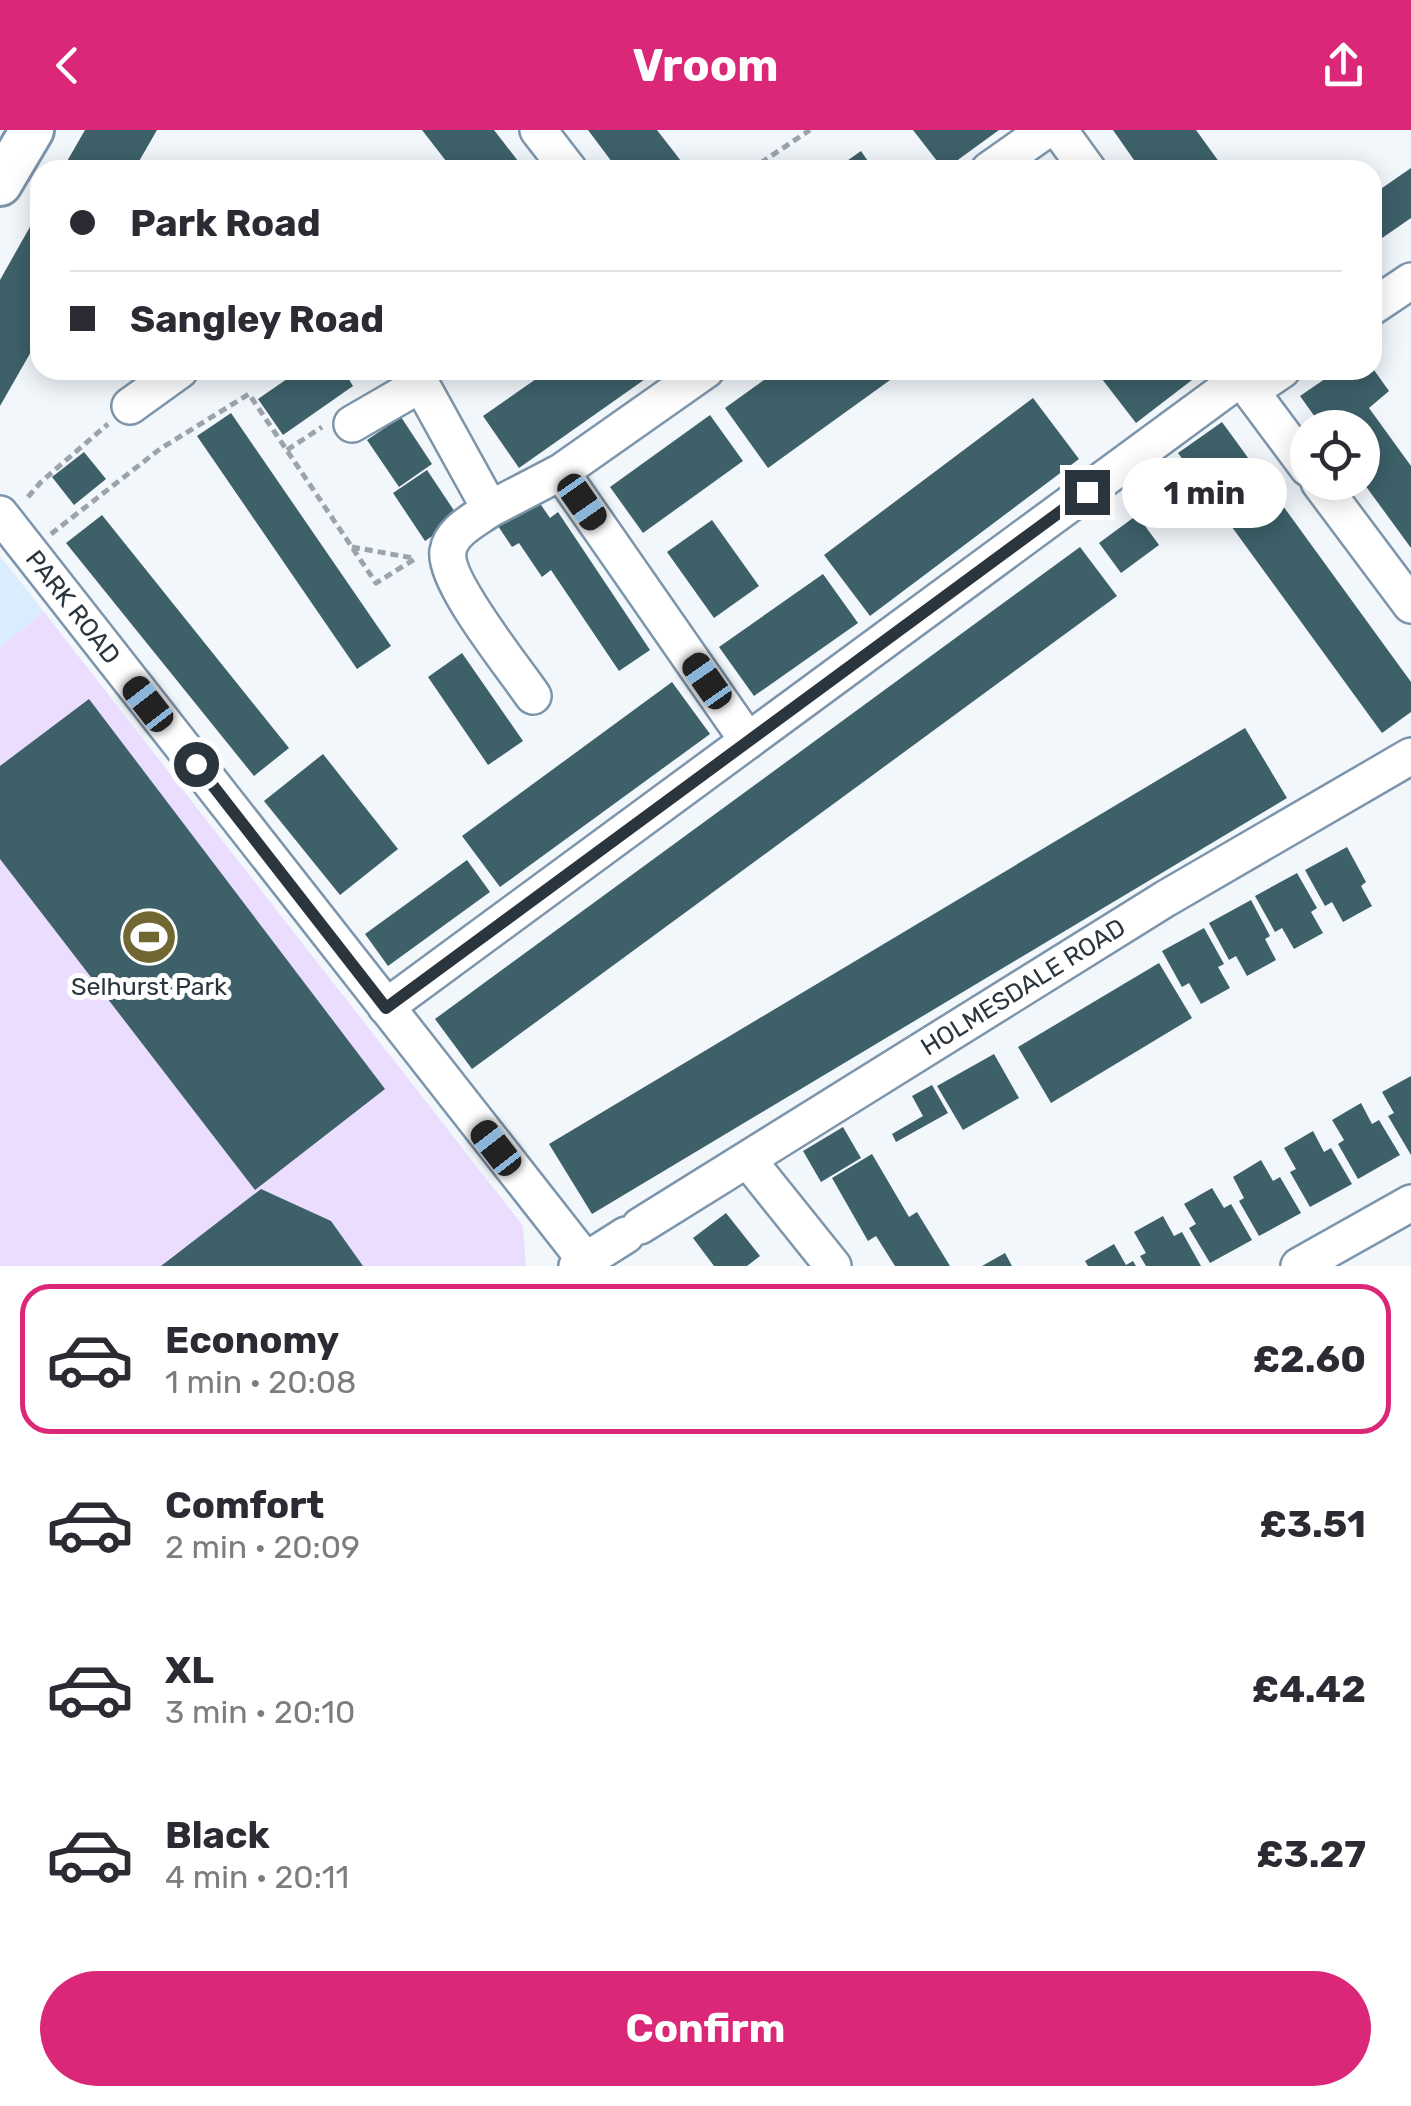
<!DOCTYPE html>
<meta charset="utf-8">
<style>
body{margin:0;font-family:Rubik,sans-serif;background:#f2f2f3;color:#2b2b33;height:100vh;display:flex;flex-direction:column;font-size:38px;white-space:nowrap}
*{box-sizing:border-box;margin:0}
p{font-size:32px;color:#7c7c81}
.icon{flex:none;width:55px;height:55px;fill:none;stroke:currentColor;stroke-width:2;stroke-linecap:round;stroke-linejoin:round}
.map{position:relative;height:1136px;overflow:hidden}
.panel{display:flex;flex-direction:column;background:#fff;flex:1}
.panel>*{flex:none}
.guide{position:absolute;left:30px;top:30px;width:1352px;height:220px;border-radius:30px;box-shadow:0 5px 25px #0003;display:grid;align-content:center;height:220px;padding:0 40px;background:#fff}
.tools{position:absolute;left:1290px;top:280px;display:grid;gap:20px}
.tools a{display:grid;place-items:center;width:90px;height:90px;border-radius:50%;background:#fff;box-shadow:0 5px 25px #0003;font-size:50px}
.end{position:absolute;width:45px;height:45px;margin:-22px;border:12px solid #2b353e;background:#fff;box-shadow:0 0 0 5px #fff}
.from{border-radius:50%}
.bubble{position:absolute;height:70px;border-radius:35px;background:#fff;box-shadow:0 5px 25px #0003;font-size:32px;font-weight:700;line-height:70px;text-align:center}
.car{position:absolute;width:30px;height:60px;margin:-30px -15px;border-radius:12px;box-shadow:0 0 8px 2px #0007;background:linear-gradient(#222 24%,#8ab4d8 0 40%,#222 0 76%,#8ab4d8 0 86%,#222 0)}
.guide b{display:flex;align-items:center;gap:35px;height:95px;font-size:38px}
.guide b+b{border-top:2px solid #e1e1e2}
.guide i{width:25px;height:25px;background:#2b2b33}
ul{padding:18px 0 0;list-style:none}
li{display:flex;align-items:center;gap:30px;height:150px;margin:0 20px 15px;padding:0 20px;border:5px solid transparent;border-radius:30px}
li div{flex:1}
li b{display:block;font-size:38px}
li em{font-style:normal;font-weight:700}
li.active{border-color:#db2777}
li>.icon{width:90px;height:90px;stroke-width:1.5}
.action{display:flex;gap:20px;margin-top:auto;padding:20px 40px}
.action a{flex:1;height:115px;border-radius:60px;background:#db2777;color:#fff;font-size:40px;font-weight:700;line-height:115px;text-align:center}
header{display:flex;justify-content:space-between;align-items:center;height:130px;padding:0 40px;background:#db2777;color:#fff;font-size:45px;font-weight:700}
.map>svg:first-child{display:block}
</style>
<header><svg class="icon" aria-label="back" viewBox="0 0 24 24"><path d="M15 5l-7 7 7 7"/></svg>Vroom<svg class="icon" aria-label="share" viewBox="0 0 24 24"><path d="M12 15V3M7 8l5-5 5 5M5 13v7h14v-7"/></svg></header>
<div class="map">
<svg width="1411" height="1136" viewBox="0 0 1411 1136">
<rect width="100%" height="100%" fill="#f2f7fc"/>
<path fill="#d9edfe" d="M0 426 44 482 0 517Z"/>
<path fill="#eaddfe" d="M44 482 523 1096 526 1136H0V517Z"/>
<path fill="#3d6069" d="M85 0H157L134 40H62Z
M422 0H494L525 40H453Z
M588 0H657L688 40H618Z
M913 0H999L944 40Z
M1113 0H1196L1225 40H1141Z
M861 21 874 40H834Z
M1411 38V88L1372 115V65Z
M40 79V206L0 276V150Z
M300 240H343L353 256 283 305 258 269Z
M549 240H658L519 338 483 286Z
M778 240H904L768 338 725 278Z
M1095 240H1185L1192 250 1136 293Z
M1338 240H1374L1389 261 1369 278 1411 336V418L1362 351V298H1323L1300 266Z
M1033 268 1079 329 870 486 824 425Z
M231 283 391 516 357 539 197 306Z
M710 285 743 331 643 403 610 357Z
M401 287 432 334 399 357 367 310Z
M1222 292 1411 552V582L1382 603 1178 323Z
M84 322 106 349 74 375 52 347Z
M427 340 459 388 425 411 393 363Z
M537 369 550 388 558 382 650 520 619 541 551 440 542 447 519 413 512 417 498 396Z
M102 385 289 618 254 646 66 413Z
M1137 385 1159 415 1121 443 1099 413Z
M712 390 759 456 714 488 667 422Z
M1080 417 1117 466 472 939 435 889Z
M823 444 858 493 754 566 719 517Z
M462 523 523 611 488 635 428 547Z
M672 552 710 604 500 757 462 706Z
M89 569 385 959 255 1060 0 729V636Z
M1245 598 1287 668 592 1084 549 1014Z
M323 624 398 719 340 765 264 671Z
M1347 717 1366 752 1361 756 1372 776 1343 792 1332 772 1325 776 1305 740Z
M467 730 490 762 388 836 365 804Z
M1297 743 1317 778 1311 782 1323 803 1294 819 1282 798 1275 802 1255 766Z
M1251 770 1270 806 1265 809 1276 830 1247 846 1236 826 1229 830 1209 793Z
M1204 798 1224 834 1218 837 1230 858 1201 874 1189 853 1182 857 1162 821Z
M1159 833 1192 888 1051 973 1018 917Z
M994 924 1019 968 963 1000 937 956Z
M1411 946V1025L1388 986 1394 983 1382 962Z
M932 955 948 983 896 1012 892 1004 923 986 912 966Z
M1361 973 1372 994 1379 990 1400 1025 1358 1049 1338 1014 1344 1010 1332 990Z
M843 997 861 1028 821 1052 803 1021Z
M1313 1001 1324 1022 1331 1018 1352 1054 1310 1077 1290 1042 1296 1039 1284 1018Z
M872 1024 909 1087 917 1082 950 1136H895L876 1106 868 1111 832 1048Z
M1261 1030 1273 1051 1280 1047 1301 1083 1259 1106 1239 1071 1244 1068 1233 1047Z
M1212 1058 1224 1078 1231 1074 1252 1110 1210 1133 1189 1098 1196 1094 1184 1074Z
M261 1059 331 1091 363 1136H161Z
M726 1083 760 1126 747 1136H714L693 1108Z
M1163 1086 1174 1106 1182 1102 1201 1136H1146L1140 1126 1146 1123 1134 1102Z
M1114 1114 1126 1135 1133 1131 1136 1136H1088L1085 1131Z
M1005 1123 1012 1136H982Z"/>
<g fill="none" stroke-linecap="round" stroke-linejoin="round">
<g stroke="#7d95ab" stroke-width="40">
<path id="minor" d="M538 0 569 40
M1059 0 1088 40
M989 40 1046 0
M1372 177 1411 151
M410 240 421 254 490 379 561 342
M706 240 561 342 748 611
M1235 240 1308 338
M1251 261 1282 240
M130 276 180 240
M352 294 421 254
M1319 352 1411 475
M490 379C475 390 451 401 448 421 443 451 514 538 533 566
M0 384 590 1136
M386 877 1241 248
M748 1030 833 1136
M640 1096 1165 769 1411 626
M577 1136 626 1105
M1299 1136 1411 1073"/>
</g>
<g stroke="#7d95ab" stroke-width="48">
<path id="major" d="M0 54 32 0"/>
</g>
<path stroke="#9ca3aa" stroke-width="5" stroke-dasharray="8 5" stroke-linecap="butt" d="M750 40 810 0
M287 320 322 297
M28 367 41 352 108 294
M51 404 160 319 249 264 376 453 418 427
M352 417 413 428"/>
<use href="#minor" stroke="#fff" stroke-width="35"/>
<use href="#major" stroke="#fff" stroke-width="42"/>
</g>
<g fill="none" stroke-linecap="round" stroke-linejoin="round">
<path stroke="#2b353e" stroke-width="12" d="M196 634 386 878 1087 362"/>
</g>
<defs>
<g id="stadium-disc" transform="scale(2.875)"><circle r="9.5" fill="#706733" stroke="#fff"/><path d="M0-5a6.5 5 0 1 0 0 10a6.5 5 0 1 0 0-10ZM-3.5-1.8h7v3.6h-7Z" fill="#fff"/></g>
</defs>
<g fill-rule="evenodd">
<use href="#stadium-disc" x="149" y="807"/>
</g>
<g text-anchor="middle" dominant-baseline="central" stroke-width="10" stroke-linejoin="round" paint-order="stroke">
<g font-size="25" fill="#2b353e" stroke="#fff">
<text transform="translate(73 477) rotate(52)">PARK ROAD</text>
<text transform="translate(1023 857) rotate(-32)">HOLMESDALE ROAD</text>
</g>
<g font-size="25" fill="#2b353e" stroke="#fff">
<text x="149" y="856">Selhurst Park</text>
</g>
</g>
</svg>
<div class="tools">
<a><svg class="icon" aria-label="locate" viewBox="0 0 24 24"><circle cx="12" cy="12" r="6"/><path d="M12 2v4M12 18v4M2 12h4M18 12h4"/></svg></a>
</div>
<i class="end from" style="left:196px;top:634px"></i>
<i class="end" style="left:1087px;top:362px"></i>
<div class="bubble" style="left:1122px;top:328px;width:165px">1 min</div>
<i class="car" style="left:582px;top:372px;rotate:145deg"></i>
<i class="car" style="left:707px;top:551px;rotate:325deg"></i>
<i class="car" style="left:148px;top:574px;rotate:322deg"></i>
<i class="car" style="left:496px;top:1018px;rotate:322deg"></i>
<div class="guide">
<b><i class="from"></i>Park Road</b>
<b><i></i>Sangley Road</b>
</div>
</div>
<section class="panel">
<ul>
<li class="active"><svg class="icon" aria-label="car" viewBox="0 0 24 24"><path d="M5 17H2v-5l4-1 3-4h7l3 4 3 1v5h-3M9 17h6M6 11h13"/><circle cx="7" cy="17" r="2"/><circle cx="17" cy="17" r="2"/></svg><div><b>Economy</b><p>1 min · 20:08</p></div><em>£2.60</em></li>
<li><svg class="icon" aria-label="car" viewBox="0 0 24 24"><path d="M5 17H2v-5l4-1 3-4h7l3 4 3 1v5h-3M9 17h6M6 11h13"/><circle cx="7" cy="17" r="2"/><circle cx="17" cy="17" r="2"/></svg><div><b>Comfort</b><p>2 min · 20:09</p></div><em>£3.51</em></li>
<li><svg class="icon" aria-label="car" viewBox="0 0 24 24"><path d="M5 17H2v-5l4-1 3-4h7l3 4 3 1v5h-3M9 17h6M6 11h13"/><circle cx="7" cy="17" r="2"/><circle cx="17" cy="17" r="2"/></svg><div><b>XL</b><p>3 min · 20:10</p></div><em>£4.42</em></li>
<li><svg class="icon" aria-label="car" viewBox="0 0 24 24"><path d="M5 17H2v-5l4-1 3-4h7l3 4 3 1v5h-3M9 17h6M6 11h13"/><circle cx="7" cy="17" r="2"/><circle cx="17" cy="17" r="2"/></svg><div><b>Black</b><p>4 min · 20:11</p></div><em>£3.27</em></li>
</ul>
<div class="action"><a>Confirm</a></div>
</section>
